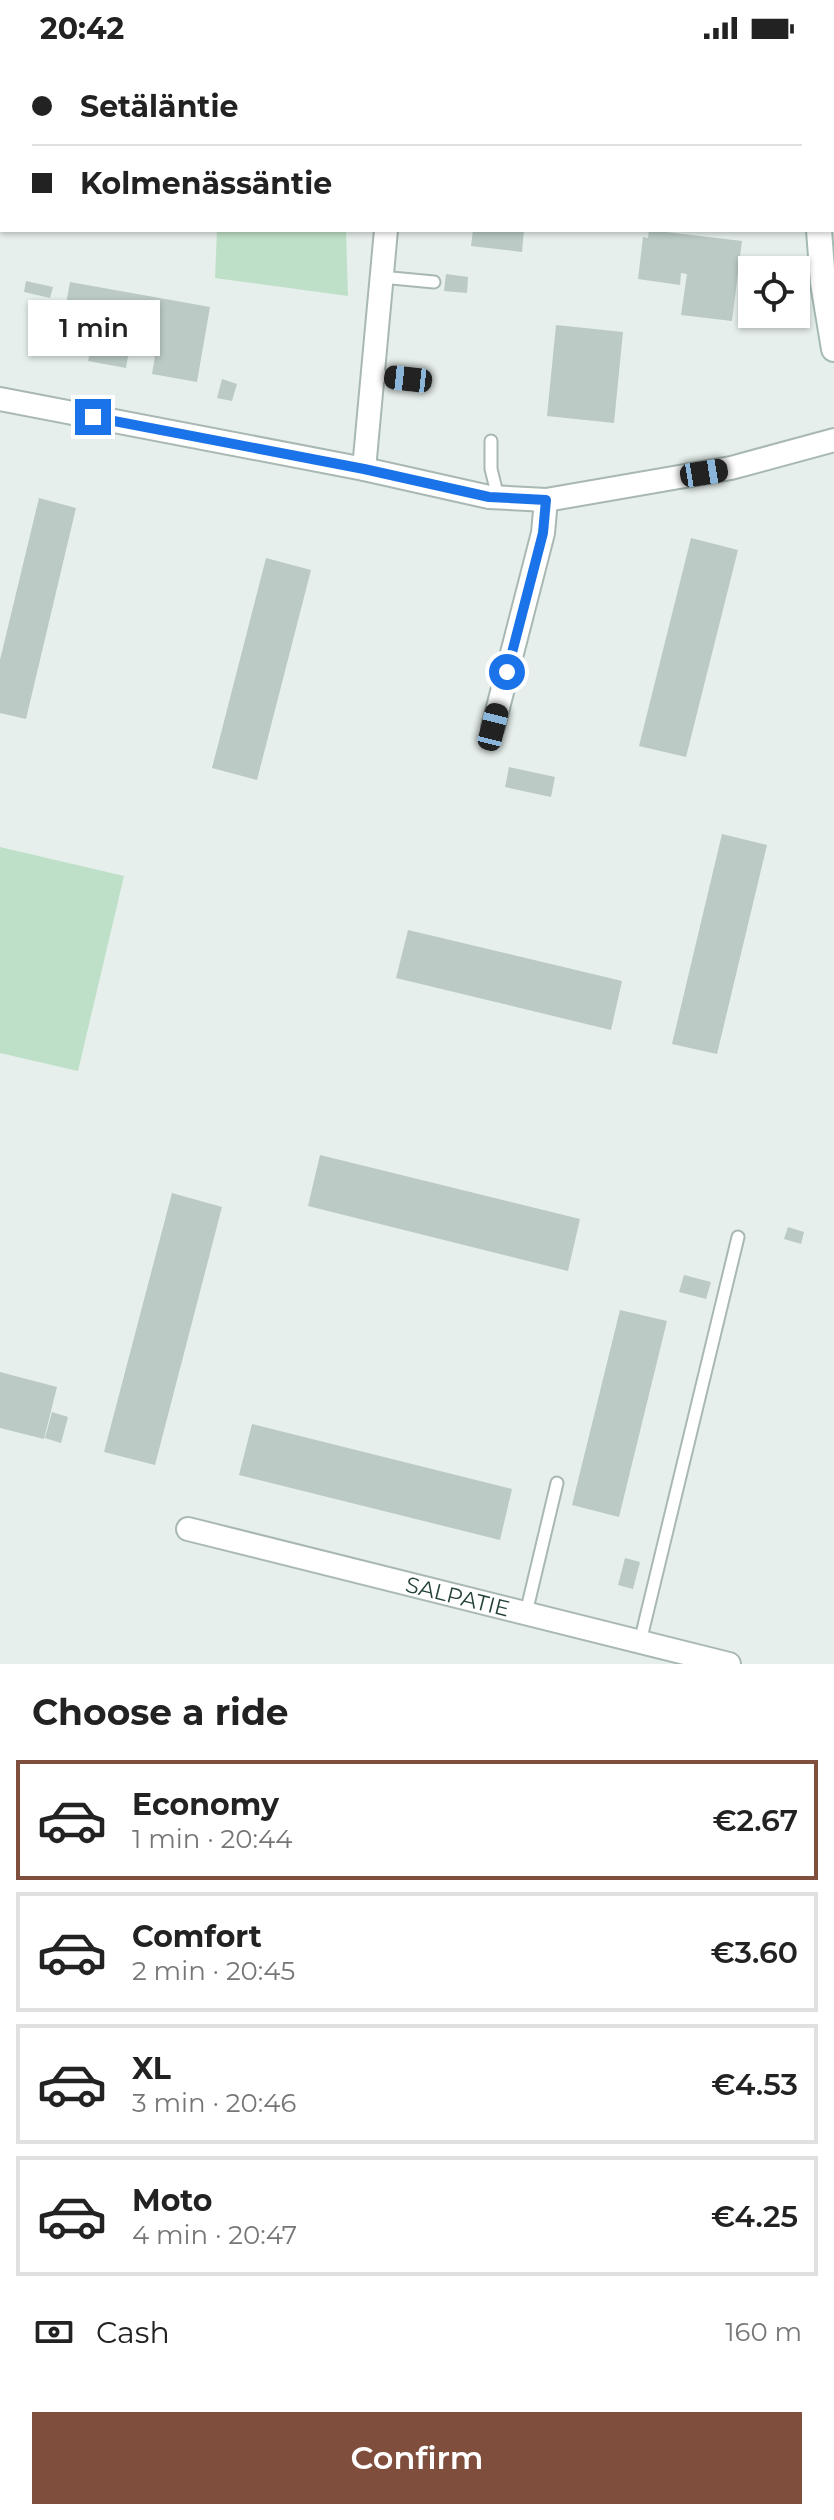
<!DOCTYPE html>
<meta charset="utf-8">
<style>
body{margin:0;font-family:Montserrat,sans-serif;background:#f2f2f2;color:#222;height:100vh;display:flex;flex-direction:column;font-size:30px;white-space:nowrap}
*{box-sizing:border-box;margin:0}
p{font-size:26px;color:#767676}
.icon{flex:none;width:44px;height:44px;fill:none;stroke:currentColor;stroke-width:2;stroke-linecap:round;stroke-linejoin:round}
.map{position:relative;height:1608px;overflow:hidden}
.drawer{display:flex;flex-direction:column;background:#fff;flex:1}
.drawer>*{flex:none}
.guide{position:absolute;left:0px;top:0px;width:834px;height:176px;box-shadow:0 2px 6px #0004;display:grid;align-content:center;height:176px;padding:0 32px;background:#fff}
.tools{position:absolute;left:738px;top:200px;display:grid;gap:16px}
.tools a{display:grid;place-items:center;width:72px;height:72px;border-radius:0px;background:#fff;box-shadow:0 2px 6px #0004;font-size:40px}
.end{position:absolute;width:36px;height:36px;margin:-18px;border:10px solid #1a73e8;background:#fff;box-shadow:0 0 0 4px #fff}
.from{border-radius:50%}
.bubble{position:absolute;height:56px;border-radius:0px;background:#fff;box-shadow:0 2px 6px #0004;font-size:26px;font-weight:600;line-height:56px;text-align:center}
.car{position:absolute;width:24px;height:48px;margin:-24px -12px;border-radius:10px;box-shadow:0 0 6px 2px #0007;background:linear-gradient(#222 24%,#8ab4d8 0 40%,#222 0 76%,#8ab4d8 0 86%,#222 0)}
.guide b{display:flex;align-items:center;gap:28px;height:76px;font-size:30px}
.guide b+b{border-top:2px solid #e0e0e0}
.guide i{width:20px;height:20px;background:#222}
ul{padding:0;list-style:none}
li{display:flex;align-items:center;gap:24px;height:120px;margin:0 16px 12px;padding:0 16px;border:4px solid #e0e0e0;border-radius:0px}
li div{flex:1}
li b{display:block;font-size:30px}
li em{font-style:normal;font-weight:600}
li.selected{border-color:#804e3d}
li>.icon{width:72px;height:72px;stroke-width:1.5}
h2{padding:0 32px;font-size:36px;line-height:96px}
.pay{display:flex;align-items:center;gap:20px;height:88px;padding:0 32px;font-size:30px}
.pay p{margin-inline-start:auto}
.cta{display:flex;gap:16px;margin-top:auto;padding:16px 32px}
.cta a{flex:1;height:92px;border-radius:0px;background:#804e3d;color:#fff;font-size:32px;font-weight:600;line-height:92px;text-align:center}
.status{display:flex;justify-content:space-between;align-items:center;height:56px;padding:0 40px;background:#fff;direction:ltr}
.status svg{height:22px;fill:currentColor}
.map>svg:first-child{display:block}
</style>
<div class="status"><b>20:42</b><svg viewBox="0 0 49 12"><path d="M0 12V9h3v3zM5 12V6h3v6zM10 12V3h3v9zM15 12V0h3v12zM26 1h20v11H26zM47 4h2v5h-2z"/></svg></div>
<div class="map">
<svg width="834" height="1608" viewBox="0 0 834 1608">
<rect width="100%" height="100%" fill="#e6efeb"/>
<path fill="#d4dfda" d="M409 0H802L408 2Z"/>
<path fill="#bfe0c8" d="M0 0H117L121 2H2L0 106Z
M217 174H346L348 240 215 222Z
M0 791 124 820 78 1015 0 997Z"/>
<path fill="#bbcac4" d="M473 174H524L522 196 471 190Z
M649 174 742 185 732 265 681 259 687 218 681 217 680 229 638 223 643 181 648 182Z
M446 218 468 221 467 237 444 235Z
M26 225 53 231 50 242 24 236Z
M70 226 210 251 197 326 152 318 155 300 129 295 126 312 88 305 92 287 60 281Z
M556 269 623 276 614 367 547 360Z
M222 323 237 328 232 345 217 342Z
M39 442 76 452 26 663 0 657V604Z
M691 482 738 494 686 701 639 690Z
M266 502 311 514 257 724 212 712Z
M509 711 555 721 551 741 505 731Z
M722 778 767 789 717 998 672 988Z
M408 874 622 925 611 974 396 922Z
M320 1099 580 1163 568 1215 308 1150Z
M172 1137 222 1151 155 1409 104 1396Z
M788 1171 804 1176 801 1188 784 1183Z
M684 1219 711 1226 706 1243 679 1236Z
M620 1254 667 1265 619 1461 572 1449Z
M0 1316 57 1331 44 1383 0 1372Z
M52 1356 68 1361 61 1387 45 1382Z
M252 1368 512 1433 500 1484 239 1419Z
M625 1502 640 1506 633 1533 618 1529Z"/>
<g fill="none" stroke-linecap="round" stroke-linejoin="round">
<g stroke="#a8b8b2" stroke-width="15">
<path id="lane" d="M711 0 713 2
M278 2 279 0
M423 2V0
M381 221 434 226
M372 319 425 324
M491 385V413L498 441
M526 1557 557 1427
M640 1586 738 1181"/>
</g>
<g stroke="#a8b8b2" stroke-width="26">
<g id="street">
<path d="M220 0 225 2"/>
<path d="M0 343 364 413 489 441 546 444 731 412 834 384"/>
<path d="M364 413 386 174"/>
<path d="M493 671 543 477 546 444"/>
<path id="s1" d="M188 1473 729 1608"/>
</g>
</g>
<g stroke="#a4bbb3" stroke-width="28">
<path id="secondary" d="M832 36 834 29
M819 174 823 227 834 293"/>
</g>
<use href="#lane" stroke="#fff" stroke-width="11"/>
<use href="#street" stroke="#fff" stroke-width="22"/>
<use href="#secondary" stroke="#fff" stroke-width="24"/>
</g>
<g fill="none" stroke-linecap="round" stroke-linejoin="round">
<path stroke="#1a73e8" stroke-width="10" d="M93 361 364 413 489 441 546 444 543 477 507 616"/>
</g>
<g text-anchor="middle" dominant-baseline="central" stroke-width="8" stroke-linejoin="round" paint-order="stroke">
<g font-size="22" fill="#24423a" stroke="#f7fbf9">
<text stroke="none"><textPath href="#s1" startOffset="278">SALPATIE</textPath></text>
</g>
</g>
</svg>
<div class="tools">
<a><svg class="icon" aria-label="locate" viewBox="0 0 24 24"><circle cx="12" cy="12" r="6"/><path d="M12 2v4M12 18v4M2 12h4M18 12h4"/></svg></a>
</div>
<i class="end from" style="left:507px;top:616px"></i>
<i class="end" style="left:93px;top:361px"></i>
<div class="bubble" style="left:28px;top:244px;width:132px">1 min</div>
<i class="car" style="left:408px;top:323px;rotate:276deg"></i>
<i class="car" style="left:704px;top:417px;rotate:81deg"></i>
<i class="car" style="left:493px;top:671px;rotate:14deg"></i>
<div class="guide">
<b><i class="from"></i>Setäläntie</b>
<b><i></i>Kolmenässäntie</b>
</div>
</div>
<section class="drawer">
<h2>Choose a ride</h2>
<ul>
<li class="selected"><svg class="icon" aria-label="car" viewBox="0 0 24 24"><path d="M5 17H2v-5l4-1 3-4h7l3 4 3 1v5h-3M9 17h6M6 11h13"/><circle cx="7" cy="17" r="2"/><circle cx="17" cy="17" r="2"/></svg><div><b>Economy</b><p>1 min · 20:44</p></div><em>€2.67</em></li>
<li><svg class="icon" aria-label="car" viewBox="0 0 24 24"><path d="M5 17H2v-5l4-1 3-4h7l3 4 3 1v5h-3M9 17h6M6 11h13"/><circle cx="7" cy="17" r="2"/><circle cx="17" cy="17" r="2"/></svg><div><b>Comfort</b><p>2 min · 20:45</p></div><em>€3.60</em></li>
<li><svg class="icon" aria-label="car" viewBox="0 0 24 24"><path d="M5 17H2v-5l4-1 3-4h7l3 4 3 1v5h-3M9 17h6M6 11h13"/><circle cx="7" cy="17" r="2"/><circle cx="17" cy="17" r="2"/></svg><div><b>XL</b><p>3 min · 20:46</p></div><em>€4.53</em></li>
<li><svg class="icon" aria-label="car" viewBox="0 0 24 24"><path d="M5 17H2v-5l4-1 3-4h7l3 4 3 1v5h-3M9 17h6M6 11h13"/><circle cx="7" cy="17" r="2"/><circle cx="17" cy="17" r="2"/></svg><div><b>Moto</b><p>4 min · 20:47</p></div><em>€4.25</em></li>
</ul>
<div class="pay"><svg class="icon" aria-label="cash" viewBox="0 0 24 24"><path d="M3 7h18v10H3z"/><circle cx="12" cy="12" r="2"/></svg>Cash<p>160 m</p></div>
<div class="cta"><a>Confirm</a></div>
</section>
